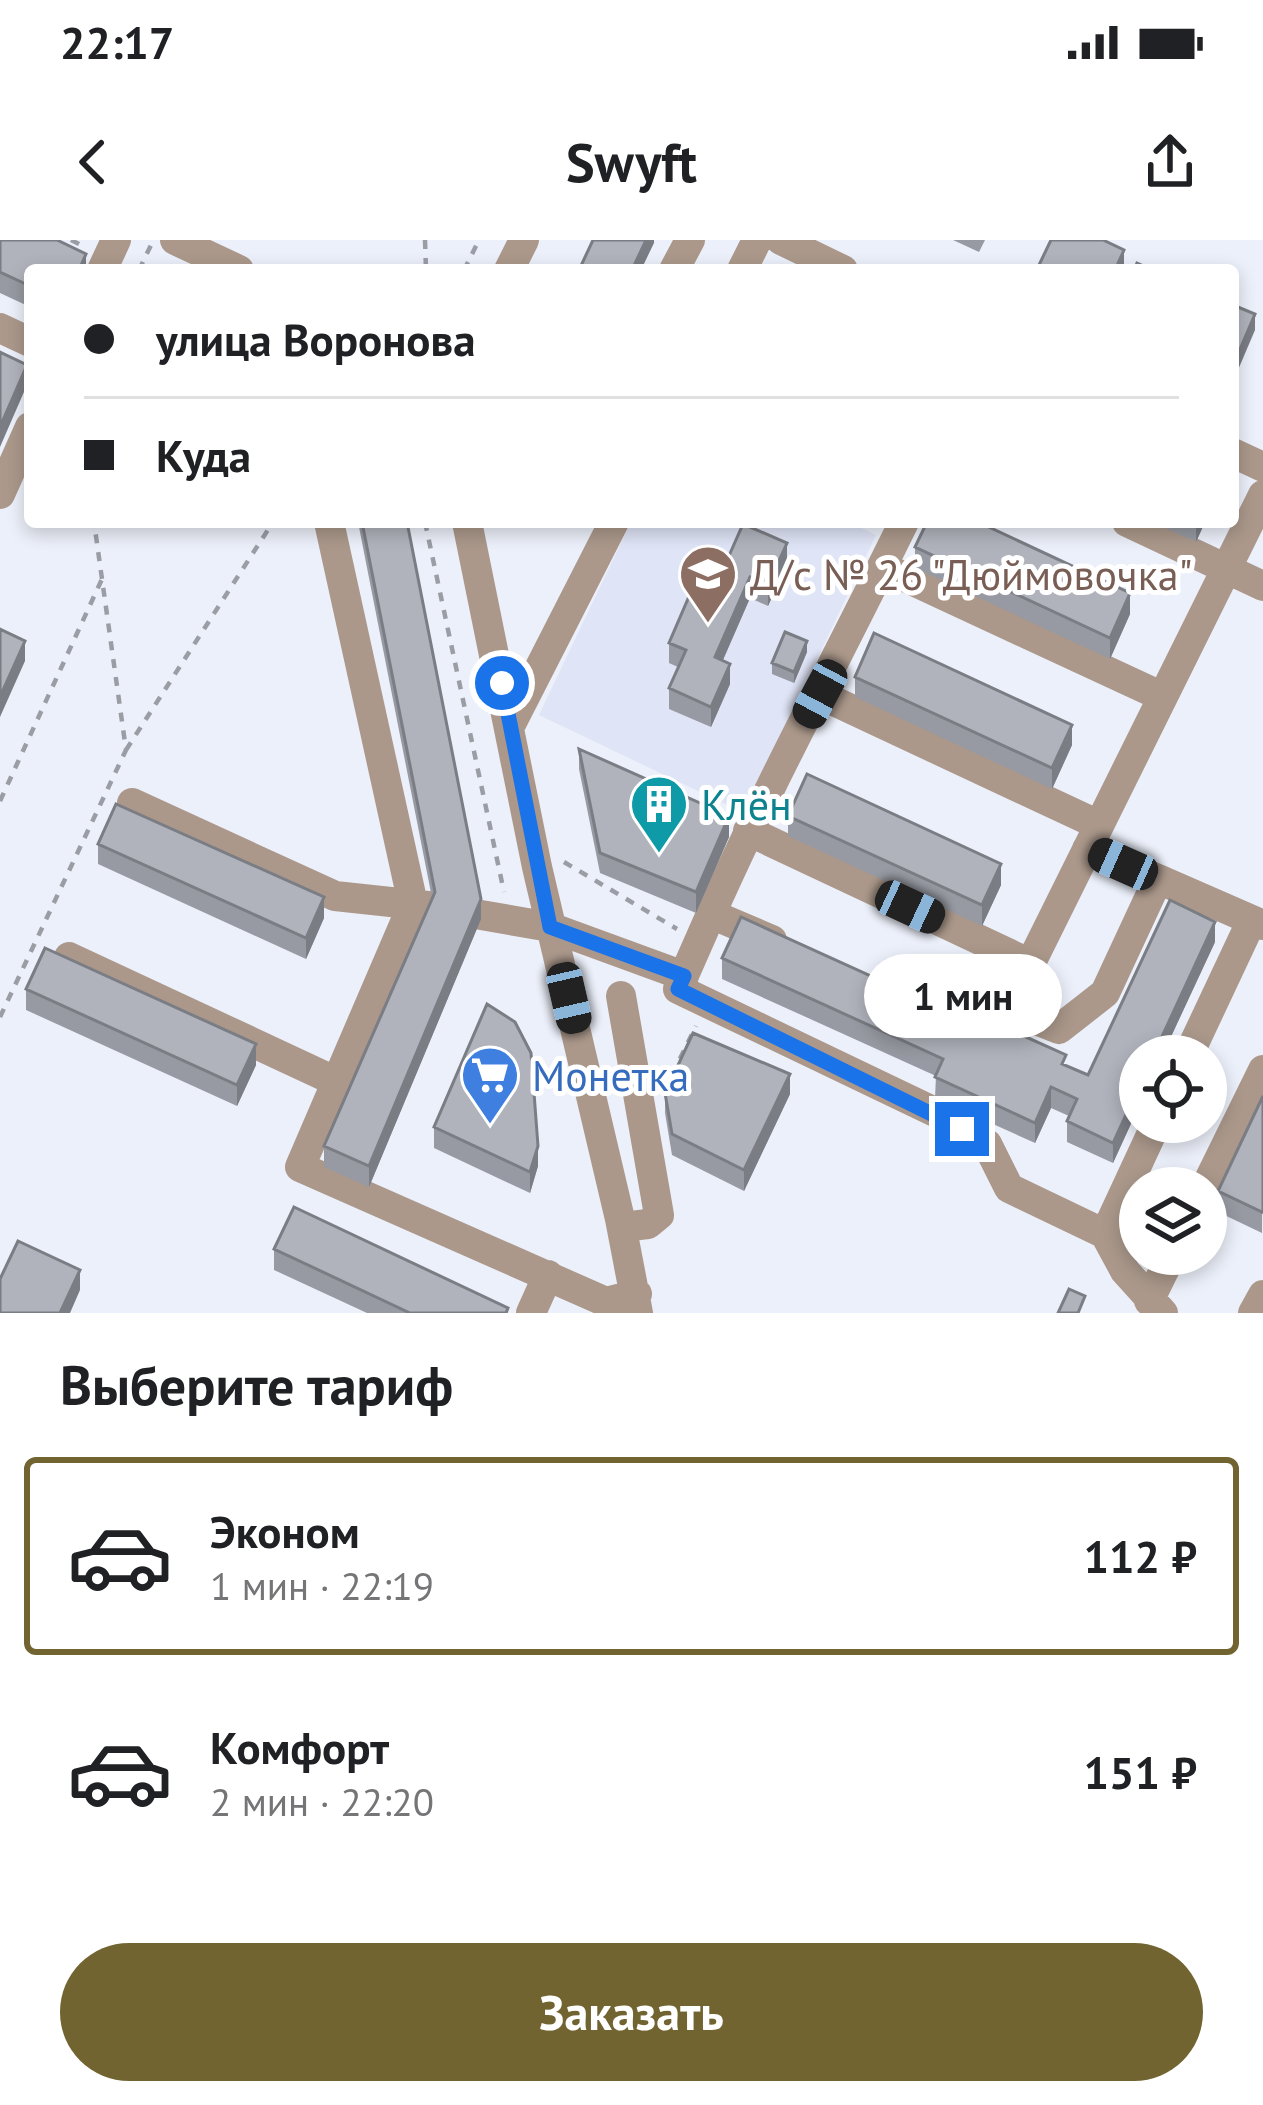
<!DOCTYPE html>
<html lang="ru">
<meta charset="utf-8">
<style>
body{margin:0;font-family:"PT Sans",sans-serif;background:#f2f2f2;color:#202124;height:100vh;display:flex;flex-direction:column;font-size:45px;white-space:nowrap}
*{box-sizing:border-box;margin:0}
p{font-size:39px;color:#757577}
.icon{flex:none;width:66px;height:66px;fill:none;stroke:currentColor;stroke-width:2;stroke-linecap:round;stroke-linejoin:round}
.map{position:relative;height:1073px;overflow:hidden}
.sheet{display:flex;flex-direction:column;background:#fff;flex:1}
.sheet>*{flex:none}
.banner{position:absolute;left:24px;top:24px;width:1215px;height:264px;border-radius:12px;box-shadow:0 6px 18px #0003;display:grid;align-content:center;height:264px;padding:0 60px;background:#fff}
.tools{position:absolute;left:1119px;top:795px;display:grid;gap:24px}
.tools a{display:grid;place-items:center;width:108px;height:108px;border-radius:50%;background:#fff;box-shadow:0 6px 18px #0003;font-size:60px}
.end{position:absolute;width:54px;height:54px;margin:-27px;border:15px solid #1a73e8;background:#fff;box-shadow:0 0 0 6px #fff}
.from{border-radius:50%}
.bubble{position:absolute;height:84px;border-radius:42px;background:#fff;box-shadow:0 6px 18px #0003;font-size:39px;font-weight:600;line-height:84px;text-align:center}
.car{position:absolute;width:36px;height:72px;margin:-36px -18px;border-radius:15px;box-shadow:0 0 9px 3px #0007;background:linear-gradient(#222 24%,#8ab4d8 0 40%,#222 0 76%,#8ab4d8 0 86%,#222 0)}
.banner b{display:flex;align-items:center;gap:42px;height:114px;font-size:45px}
.banner b+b{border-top:3px solid #e0e0e0}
.banner i{width:30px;height:30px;background:#202124}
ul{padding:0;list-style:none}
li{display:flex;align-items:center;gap:36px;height:198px;margin:0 24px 18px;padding:0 36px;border:6px solid transparent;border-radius:12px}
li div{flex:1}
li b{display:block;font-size:45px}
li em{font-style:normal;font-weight:600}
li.current{border-color:#726431}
li>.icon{width:108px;height:108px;stroke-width:1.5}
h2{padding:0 60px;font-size:54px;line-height:144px}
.cta{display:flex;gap:24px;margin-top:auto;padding:24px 60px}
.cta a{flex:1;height:138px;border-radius:72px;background:#726431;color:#fff;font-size:48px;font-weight:600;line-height:138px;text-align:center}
.status{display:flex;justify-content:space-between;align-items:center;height:84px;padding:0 60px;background:#fff;direction:ltr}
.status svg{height:33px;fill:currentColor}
header{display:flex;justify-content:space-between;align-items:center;height:156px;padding:0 60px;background:#fff;font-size:54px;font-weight:600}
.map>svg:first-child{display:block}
</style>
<div class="status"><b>22:17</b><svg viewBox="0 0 49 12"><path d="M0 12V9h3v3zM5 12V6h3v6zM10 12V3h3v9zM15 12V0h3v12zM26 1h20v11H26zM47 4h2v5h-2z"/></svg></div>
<header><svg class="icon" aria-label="back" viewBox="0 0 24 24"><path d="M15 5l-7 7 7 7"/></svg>Swyft<svg class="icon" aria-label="share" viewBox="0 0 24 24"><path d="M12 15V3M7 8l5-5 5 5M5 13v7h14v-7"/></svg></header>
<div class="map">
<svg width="1263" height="1073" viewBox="0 0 1263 1073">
<rect width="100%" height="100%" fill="#ecf0fa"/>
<path fill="#dfe4f6" d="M631 282H849L876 295 744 573 539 475Z"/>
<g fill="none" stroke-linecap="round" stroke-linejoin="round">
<path stroke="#9a9da4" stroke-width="4.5" stroke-dasharray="9 9" stroke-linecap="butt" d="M71 0 87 8
M425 0 426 30
M139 30 151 5
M464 30 479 0
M425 282 504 652
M126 510 273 282
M0 561 102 339
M564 622 677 689
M0 777 126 510 94 282
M664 851 696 786"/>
<path stroke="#ab988b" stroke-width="30" d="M175 0 239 30
M781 0 843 30
M102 30 116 0
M509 30 524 0
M674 30 690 0
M742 30 757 0
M0 88 30 102
M1233 213 1263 227
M0 254 30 187
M329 282 413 664 300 927 606 1062 637 1054
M467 282 537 627 620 979 638 1073
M1127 282 1263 346
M883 327 1161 456
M821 455 1099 585
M511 484 614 282
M132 563 335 656 428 666
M748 591 1031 724
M1087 609 1158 639
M711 674C770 541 840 413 904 282
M481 675 550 687 684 736
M772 700 711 674 678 749 937 873 987 904 1009 948 1105 994
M69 717 335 841
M621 756 659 975 648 984 622 987
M933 768 966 782 1008 769 1263 255
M1008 769 1059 789 1105 753 1158 639 1263 685
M1188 816 1252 680
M1157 882 1105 994 1125 1031 1163 1073
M1205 948 1263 830
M1149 1061 1172 1014
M531 1073 548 1035
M1253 1073 1263 1055"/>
</g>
<path fill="#979aa2" d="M0 0 86 30H30V67L0 53Z
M953 0H985L979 12Z
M358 282H407L481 679 369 947 324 927V906L432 658Z
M1152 282H1205L1196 302Z
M915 307 1130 374 1110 419 915 328Z
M728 318 787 324 768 366 750 358 723 420 730 444 711 487 669 469V448L678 427 669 423V403Z
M807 412 794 443 772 434V423Z
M855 437 1072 505 1052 549 855 457Z
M579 509 729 597 696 673 600 633 579 529Z
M788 576 1001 645 982 686 788 596Z
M98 604 324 678 306 719 98 624Z
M1215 702 1162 816H1140V864L1113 923 1067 902V881L1069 876 1051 868 1035 903 935 858 936 836 722 739V718L1066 825 1088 835Z
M26 749 256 825 237 866 26 770Z
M665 853 790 854 744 951 672 915 665 873Z
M1263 856 1262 993 1218 972V951Z
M434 887 538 926 530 953 434 908Z
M274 1009 508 1073H367L274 1030Z"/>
<path fill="#7b7d84" d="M646 0H654V3L641 30H632Z
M1124 10V26L1122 30H1115Z
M86 14V30H79Z
M1255 74V90L1235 137V121Z
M27 125V145L0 207V187Z
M1196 282H1205L1196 302Z
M787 303V324L768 366V345Z
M750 337V358L715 438V417Z
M1130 353V374L1110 419V398Z
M25 401V421L0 477V457Z
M807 401V412L794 443V432Z
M730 424V444L711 487V467Z
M1072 485V505L1052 549V528Z
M729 576V597L696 673V652Z
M1001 624V645L982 686V665Z
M324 657V678L306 719V698Z
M481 659V679L369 947V926Z
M1215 682V702L1162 816H1153Z
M256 804V825L237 866V845Z
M790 834V854L744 951V930Z
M1140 844V864L1113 923V903Z
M1051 847V868L1035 903V883Z
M538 906V926L530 953V932Z
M80 1030V1050L70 1073H60Z"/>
<path fill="#b0b3bc" stroke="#7b7d84" stroke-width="3" d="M0 0H57L86 14 79 30H30V46L0 32Z
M593 0H646L632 30H579Z
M1051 0H1103L1124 10 1115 30H1044L1038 27Z
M1137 23 1153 30H1134Z
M1233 65 1255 74 1235 121 1233 120Z
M0 112 27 125 0 187Z
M362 282H407L481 659 369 926 324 906 435 652Z
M927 282H978L1130 353 1110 398 915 307Z
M743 284 787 303 768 345 750 337 715 417 730 424 711 467 669 448 686 410 669 403 709 310 728 318Z
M0 389 25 401 0 457Z
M785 392 807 401 794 432 772 423Z
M874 393 1072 485 1052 528 855 437Z
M579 509 729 576 696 652 600 613Z
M807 534 1001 624 982 665 788 576Z
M116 564 324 657 306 698 98 604Z
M1170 660 1215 682 1153 816H1140V844L1113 903 1067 881 1077 859 1051 847 1035 883 935 837 943 819 722 718 741 677 1003 796 1006 788 1066 815 1062 824 1088 835Z
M45 708 256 804 237 845 26 749Z
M487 764 515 782 531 813 538 906 530 932 434 887Z
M693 793 790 834 744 930 672 894 665 853Z
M1263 856V970L1262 972 1218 951Z
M294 967 508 1068 506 1073H410L274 1009Z
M18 1001 80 1030 60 1073H0V1039Z
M1069 1049 1085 1056 1078 1073H1058Z"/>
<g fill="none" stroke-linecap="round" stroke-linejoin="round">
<path stroke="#1a73e8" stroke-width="15" d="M502 443 550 687 684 736 678 749 962 889"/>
</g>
<defs>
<g id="school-pin" transform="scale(3)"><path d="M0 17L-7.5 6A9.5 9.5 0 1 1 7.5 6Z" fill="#8d6e63" stroke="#fff"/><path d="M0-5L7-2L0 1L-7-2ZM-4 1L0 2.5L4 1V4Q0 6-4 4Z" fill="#fff"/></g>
<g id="building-pin" transform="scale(3)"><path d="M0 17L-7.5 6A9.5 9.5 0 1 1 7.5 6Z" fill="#0f9aa8" stroke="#fff"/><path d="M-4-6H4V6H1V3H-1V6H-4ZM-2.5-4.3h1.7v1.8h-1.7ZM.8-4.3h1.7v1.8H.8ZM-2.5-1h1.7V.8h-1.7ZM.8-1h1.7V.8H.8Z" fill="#fff"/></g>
<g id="supermarket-pin" transform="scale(3)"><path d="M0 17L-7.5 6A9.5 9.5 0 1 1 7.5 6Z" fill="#3f7fe0" stroke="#fff"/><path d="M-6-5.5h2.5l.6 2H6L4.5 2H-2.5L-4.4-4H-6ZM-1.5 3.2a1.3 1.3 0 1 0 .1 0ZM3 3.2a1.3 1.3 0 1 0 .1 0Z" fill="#fff"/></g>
</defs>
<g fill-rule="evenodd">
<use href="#school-pin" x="708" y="334"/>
<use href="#building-pin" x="659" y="564"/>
<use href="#supermarket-pin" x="490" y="835"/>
</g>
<g text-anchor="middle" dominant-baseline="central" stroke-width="10" stroke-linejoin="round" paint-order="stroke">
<g font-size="42" fill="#785e54" stroke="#fff" text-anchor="start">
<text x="750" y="334">Д/с № 26 "Дюймовочка"</text>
</g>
<g font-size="42" fill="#0d838f" stroke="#fff" text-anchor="start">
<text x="701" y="564">Клён</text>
</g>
<g font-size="42" fill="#366cbe" stroke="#fff" text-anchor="start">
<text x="532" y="835">Монетка</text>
</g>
</g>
</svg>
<div class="tools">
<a><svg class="icon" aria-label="locate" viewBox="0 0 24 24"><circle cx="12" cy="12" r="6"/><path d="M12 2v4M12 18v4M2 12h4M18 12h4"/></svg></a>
<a><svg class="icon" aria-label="layers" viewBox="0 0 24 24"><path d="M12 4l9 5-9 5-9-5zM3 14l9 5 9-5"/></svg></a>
</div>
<i class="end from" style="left:502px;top:443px"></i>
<i class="end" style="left:962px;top:889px"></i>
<div class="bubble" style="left:864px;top:714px;width:198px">1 мин</div>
<i class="car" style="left:820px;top:454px;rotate:208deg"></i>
<i class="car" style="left:1123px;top:624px;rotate:294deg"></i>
<i class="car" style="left:910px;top:667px;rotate:115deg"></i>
<i class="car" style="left:569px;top:758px;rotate:167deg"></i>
<div class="banner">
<b><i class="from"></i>улица Воронова</b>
<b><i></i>Куда</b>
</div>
</div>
<section class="sheet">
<h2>Выберите тариф</h2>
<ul>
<li class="current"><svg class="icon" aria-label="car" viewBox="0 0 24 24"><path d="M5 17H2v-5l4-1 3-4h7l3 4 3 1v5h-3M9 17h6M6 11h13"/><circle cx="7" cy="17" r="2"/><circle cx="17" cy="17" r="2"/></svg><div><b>Эконом</b><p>1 мин · 22:19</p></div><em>112 ₽</em></li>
<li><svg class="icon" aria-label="car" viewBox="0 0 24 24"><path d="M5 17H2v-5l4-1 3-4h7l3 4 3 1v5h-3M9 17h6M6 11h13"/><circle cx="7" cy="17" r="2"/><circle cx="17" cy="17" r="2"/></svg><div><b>Комфорт</b><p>2 мин · 22:20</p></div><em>151 ₽</em></li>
</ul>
<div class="cta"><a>Заказать</a></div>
</section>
